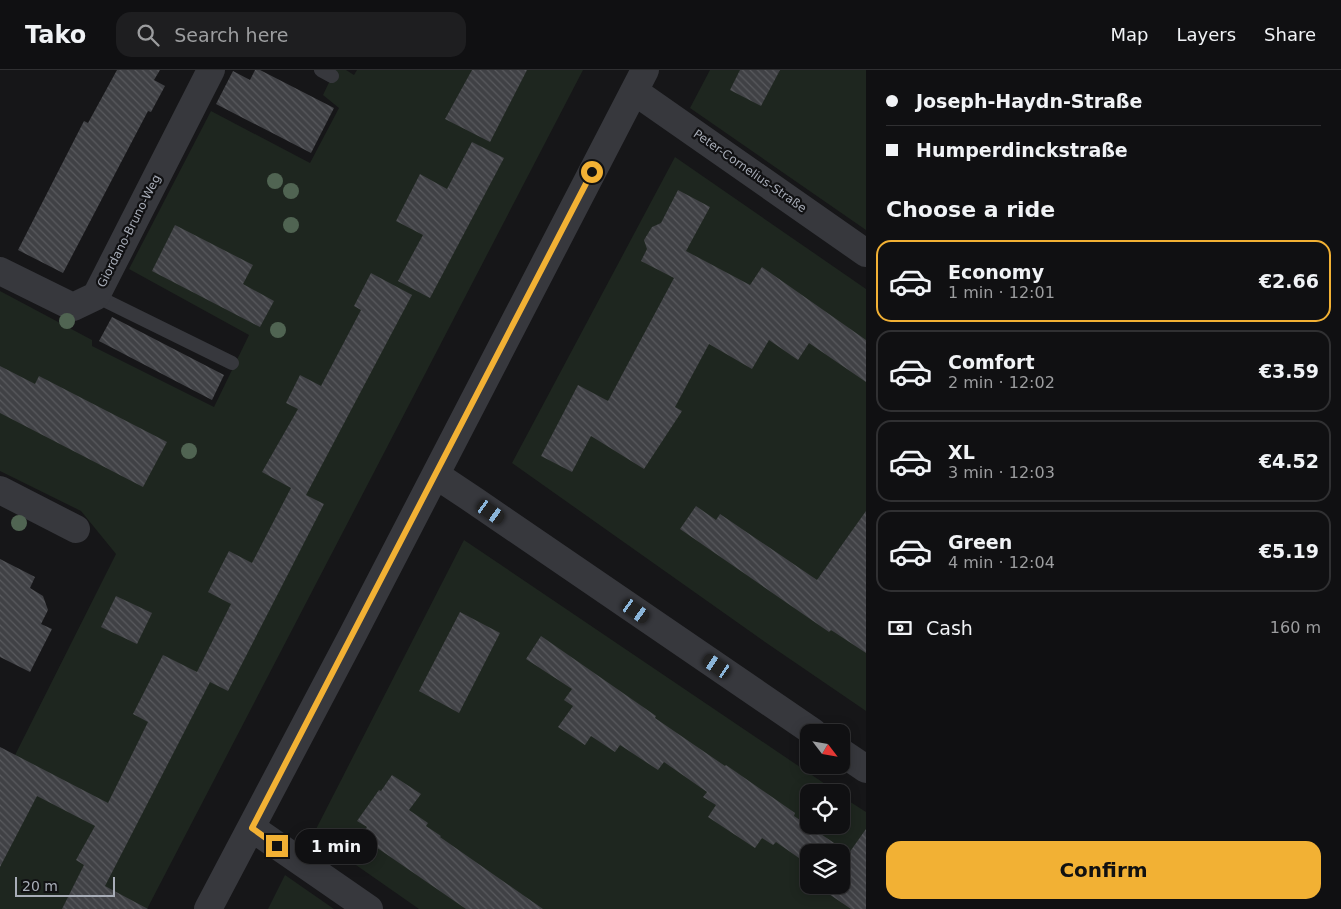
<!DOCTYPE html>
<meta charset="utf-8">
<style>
body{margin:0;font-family:"DejaVu Sans",sans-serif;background:#1e1e20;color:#f1f3f6;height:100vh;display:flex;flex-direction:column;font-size:19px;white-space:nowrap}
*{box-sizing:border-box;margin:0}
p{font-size:16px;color:#9c9d9f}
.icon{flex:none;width:28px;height:28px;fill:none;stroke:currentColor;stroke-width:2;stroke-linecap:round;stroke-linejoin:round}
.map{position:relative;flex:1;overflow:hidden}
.sheet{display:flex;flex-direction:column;background:#101012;width:475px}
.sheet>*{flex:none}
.guide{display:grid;align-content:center;height:110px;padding:0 20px;background:#101012}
.needle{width:32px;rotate:121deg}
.buttons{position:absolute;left:800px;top:654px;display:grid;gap:10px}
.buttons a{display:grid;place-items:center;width:50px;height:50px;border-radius:10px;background:#101012;box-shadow:0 2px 12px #0003,0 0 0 1px #303032;font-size:25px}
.scale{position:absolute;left:15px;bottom:12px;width:100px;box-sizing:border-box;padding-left:5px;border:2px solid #a8adb8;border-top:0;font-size:14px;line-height:18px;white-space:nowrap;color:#a8adb8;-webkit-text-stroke:4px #111113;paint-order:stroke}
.end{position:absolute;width:22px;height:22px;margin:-11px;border:6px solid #f2b134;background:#111;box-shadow:0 0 0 2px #111}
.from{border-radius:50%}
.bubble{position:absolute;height:35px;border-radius:15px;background:#101012;box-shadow:0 2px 12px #0003,0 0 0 1px #303032;font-size:16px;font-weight:700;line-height:35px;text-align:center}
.car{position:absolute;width:15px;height:30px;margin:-15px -8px;border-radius:6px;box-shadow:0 0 4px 1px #0007;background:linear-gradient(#222 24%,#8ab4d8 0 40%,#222 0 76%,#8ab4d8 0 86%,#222 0)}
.guide b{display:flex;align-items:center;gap:18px;height:48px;font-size:19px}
.guide b+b{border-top:1px solid #303032}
.guide i{width:12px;height:12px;background:#f1f3f6}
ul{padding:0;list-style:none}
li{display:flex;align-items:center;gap:15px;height:82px;margin:0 10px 8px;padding:0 10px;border:2px solid #303032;border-radius:15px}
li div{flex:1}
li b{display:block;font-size:19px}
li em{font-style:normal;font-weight:700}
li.on{border-color:#f2b134}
li>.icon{width:45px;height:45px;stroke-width:1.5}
h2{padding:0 20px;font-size:22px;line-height:60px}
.pay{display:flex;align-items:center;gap:12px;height:55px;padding:0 20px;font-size:19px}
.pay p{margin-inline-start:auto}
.button{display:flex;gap:10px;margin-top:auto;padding:10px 20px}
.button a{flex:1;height:58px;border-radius:15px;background:#f2b134;color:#111;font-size:20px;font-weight:700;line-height:58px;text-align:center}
header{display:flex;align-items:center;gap:30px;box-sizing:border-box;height:70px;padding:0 25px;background:#101012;border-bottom:1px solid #303032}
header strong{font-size:24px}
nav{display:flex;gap:28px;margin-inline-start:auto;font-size:18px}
.search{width:350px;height:45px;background:#1e1e20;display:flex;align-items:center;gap:12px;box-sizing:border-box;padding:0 18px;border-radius:15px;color:#9c9d9f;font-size:19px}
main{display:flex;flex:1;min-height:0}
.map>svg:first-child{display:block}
</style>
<header>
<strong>Tako</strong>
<div class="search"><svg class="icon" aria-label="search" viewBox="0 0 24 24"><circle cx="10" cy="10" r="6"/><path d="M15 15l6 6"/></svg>Search here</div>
<nav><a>Map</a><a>Layers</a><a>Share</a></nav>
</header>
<main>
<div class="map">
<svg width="866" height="839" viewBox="0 0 866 839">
<defs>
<pattern id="building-back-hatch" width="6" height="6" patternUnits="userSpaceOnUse" patternTransform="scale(1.25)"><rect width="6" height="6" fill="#404145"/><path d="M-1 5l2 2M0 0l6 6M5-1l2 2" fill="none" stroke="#595a5e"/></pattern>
</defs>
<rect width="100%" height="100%" fill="#161618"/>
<path fill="#1e261f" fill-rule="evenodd" d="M335 0H346L354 5 357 0H583L147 839H0V715L116 484 81 441 0 401V221L92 270V276L214 337 249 265 129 199 211 41 310 93 339 38 323 25Z
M710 0H866V160L690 38Z
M675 87 866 219V641L765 572 512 393Z
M464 470 837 722H809V755H841V726L866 742V839H419L313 765ZM809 782H841V815H809Z
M285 805 334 839H268Z"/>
<path fill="url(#building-back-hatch)" d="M117 0H160L154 10 165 16 151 42 148 41 63 203 18 180 84 51 88 53Z
M255 0H260L334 38 311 83 216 34 233 1 250 10Z
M472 0H527L490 72 445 49Z
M740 0H780L761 36 730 20Z
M472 72 504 88 430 228 398 211 423 165 396 151 420 104 447 119Z
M678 120 710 137 686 181 750 215 762 197 866 270V312L809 273 798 290 769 270 752 299 709 274 675 337 682 341 644 399 591 366 572 402 541 386 578 315 608 331 674 208 641 191 647 179 644 170 652 157 661 153Z
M175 155 253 195 243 214 274 231 260 257 152 201Z
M371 203 412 225 306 425 324 434 228 621 210 612 105 816 148 839H62L84 795 76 790 95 756 37 726 0 797V677L108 733 148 652 133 644 163 585 197 602 231 534 208 522 229 481 252 493 291 418 262 402 298 339 286 333 300 305 321 316 361 240 354 236Z
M112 247 224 305 212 330 99 271Z
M0 296 35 314 39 306 167 372 143 417 0 343Z
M696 436 716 450 720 444 817 510 866 441V583L831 560 829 562 680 459Z
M0 489 35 507 30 518 43 526 48 540 41 554 52 559 30 602 0 587Z
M116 526 152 543 137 574 101 557Z
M460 542 500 563 459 643 419 621Z
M541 566 656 646 655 648 725 696 726 695 795 743 794 746 849 783 866 759V839H851L823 820 826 815H841V782H809V795L776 772 773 775 762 768 755 778 708 747 716 735 703 727 707 722 664 692 658 700 620 675 615 682 591 666 585 675 558 657 573 636 564 630 572 619 526 589Z
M392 705 421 724 409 740 428 753 426 756 441 766 440 767 543 839H466L360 766 367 757 357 751 379 720 381 721Z"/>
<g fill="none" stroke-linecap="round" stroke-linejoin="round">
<path stroke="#37383d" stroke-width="14" d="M321 0 332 6
M96 226 232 293"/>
<path stroke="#37383d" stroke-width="28" d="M634 21 866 183
M0 201 73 237 96 226 211 0
M436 405 475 431 813 662
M0 420 76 459
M841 682 866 699
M252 758 369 839
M208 839 353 564 645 0"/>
</g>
<g fill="#506452">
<circle cx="275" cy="111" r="8"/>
<circle cx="291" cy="121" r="8"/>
<circle cx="291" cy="155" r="8"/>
<circle cx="67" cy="251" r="8"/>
<circle cx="278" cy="260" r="8"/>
<circle cx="189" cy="381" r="8"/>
<circle cx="19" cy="453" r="8"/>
</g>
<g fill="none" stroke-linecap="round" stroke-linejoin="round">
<path stroke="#f2b134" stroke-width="6" d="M277 776 252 758 592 102"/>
</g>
<g text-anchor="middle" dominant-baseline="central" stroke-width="4.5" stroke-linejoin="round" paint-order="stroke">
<g font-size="12" fill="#a8adb8" stroke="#111113">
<text transform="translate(750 101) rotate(35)">Peter-Cornelius-Straße</text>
<text transform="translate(129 161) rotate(-63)">Giordano-Bruno-Weg</text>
</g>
</g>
</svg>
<div class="buttons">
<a><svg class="needle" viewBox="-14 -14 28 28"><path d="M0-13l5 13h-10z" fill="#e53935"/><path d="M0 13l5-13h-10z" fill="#9c9d9f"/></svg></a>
<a><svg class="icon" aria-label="locate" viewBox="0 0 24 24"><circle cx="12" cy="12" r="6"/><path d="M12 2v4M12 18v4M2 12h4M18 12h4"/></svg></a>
<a><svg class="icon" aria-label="layers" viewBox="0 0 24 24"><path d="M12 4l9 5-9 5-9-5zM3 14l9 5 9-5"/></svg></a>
</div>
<div class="scale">20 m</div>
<i class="end from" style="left:592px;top:102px"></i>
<i class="end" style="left:277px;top:776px"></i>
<div class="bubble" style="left:295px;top:759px;width:82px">1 min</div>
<i class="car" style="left:491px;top:442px;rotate:125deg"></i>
<i class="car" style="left:636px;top:541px;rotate:125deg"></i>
<i class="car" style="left:717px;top:596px;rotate:304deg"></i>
</div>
<section class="sheet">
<div class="guide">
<b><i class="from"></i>Joseph-Haydn-Straße</b>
<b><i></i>Humperdinckstraße</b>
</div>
<h2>Choose a ride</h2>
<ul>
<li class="on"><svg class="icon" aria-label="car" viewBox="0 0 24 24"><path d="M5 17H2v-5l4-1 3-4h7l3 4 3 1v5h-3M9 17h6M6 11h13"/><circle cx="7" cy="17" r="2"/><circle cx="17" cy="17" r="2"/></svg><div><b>Economy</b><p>1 min · 12:01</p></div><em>€2.66</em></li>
<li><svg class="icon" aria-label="car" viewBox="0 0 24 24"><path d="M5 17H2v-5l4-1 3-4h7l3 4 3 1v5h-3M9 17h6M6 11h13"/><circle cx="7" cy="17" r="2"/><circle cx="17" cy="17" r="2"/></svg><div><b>Comfort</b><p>2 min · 12:02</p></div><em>€3.59</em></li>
<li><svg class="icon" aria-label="car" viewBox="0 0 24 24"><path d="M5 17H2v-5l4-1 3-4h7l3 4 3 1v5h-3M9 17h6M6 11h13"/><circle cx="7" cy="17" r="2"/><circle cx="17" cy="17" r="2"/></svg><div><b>XL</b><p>3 min · 12:03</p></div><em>€4.52</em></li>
<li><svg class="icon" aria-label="car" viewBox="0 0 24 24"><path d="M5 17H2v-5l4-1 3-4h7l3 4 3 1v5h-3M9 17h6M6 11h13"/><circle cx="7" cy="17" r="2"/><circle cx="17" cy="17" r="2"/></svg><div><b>Green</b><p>4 min · 12:04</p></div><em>€5.19</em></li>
</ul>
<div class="pay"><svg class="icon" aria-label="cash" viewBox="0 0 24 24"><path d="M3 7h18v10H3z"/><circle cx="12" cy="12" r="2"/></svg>Cash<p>160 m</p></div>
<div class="button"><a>Confirm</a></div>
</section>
</main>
